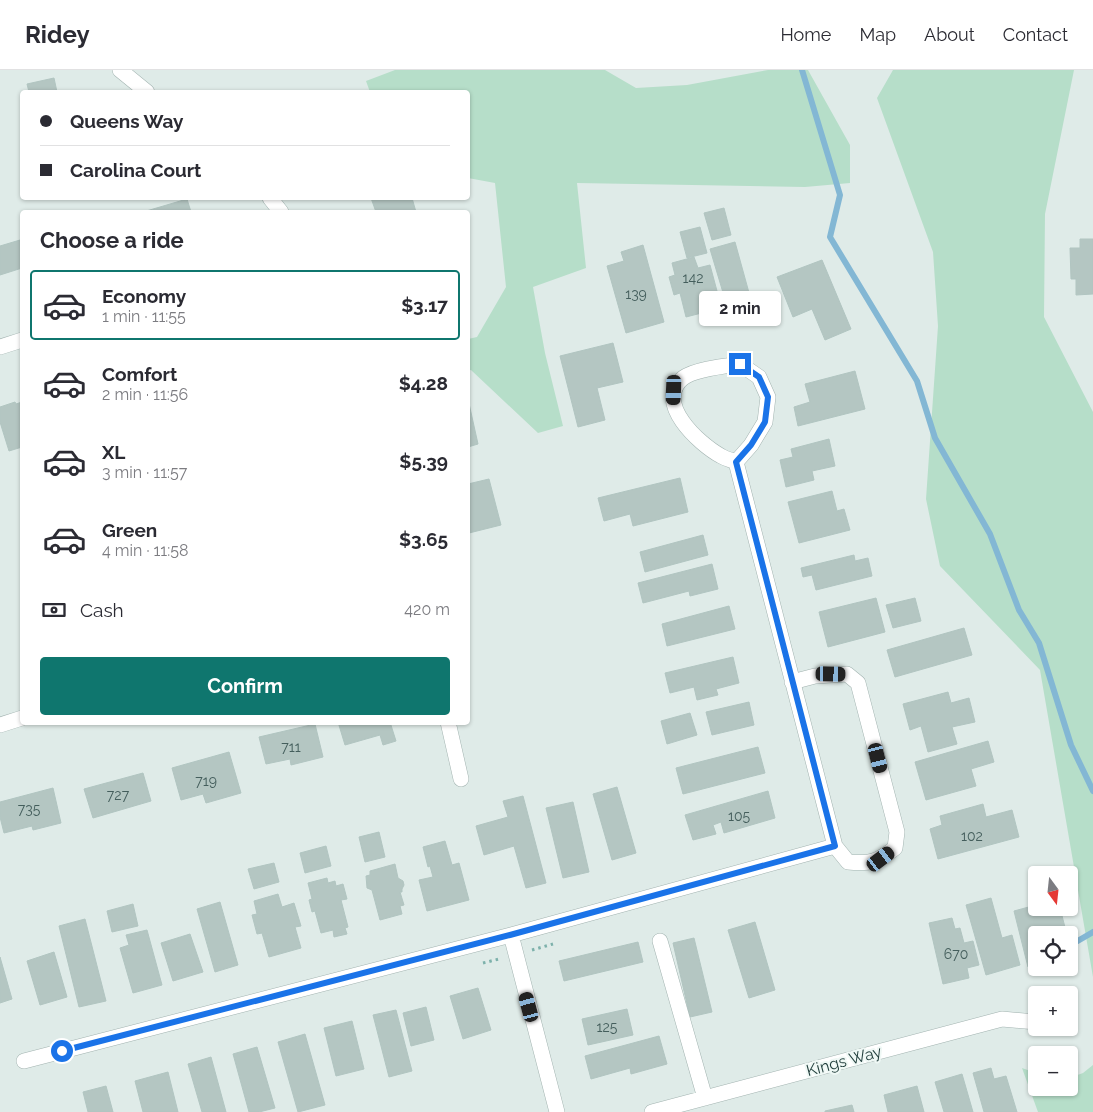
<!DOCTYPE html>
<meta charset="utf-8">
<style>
body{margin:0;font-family:Raleway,sans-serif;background:#f2f2f3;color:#2b2b33;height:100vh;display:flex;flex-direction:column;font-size:19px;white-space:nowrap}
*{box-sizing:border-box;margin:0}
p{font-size:16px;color:#7c7c81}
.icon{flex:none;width:28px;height:28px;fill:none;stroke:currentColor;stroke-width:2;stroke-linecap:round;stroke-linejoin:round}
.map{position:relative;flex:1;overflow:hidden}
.details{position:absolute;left:20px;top:140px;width:450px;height:515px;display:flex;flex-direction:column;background:#fff;border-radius:5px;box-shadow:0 1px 4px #0004}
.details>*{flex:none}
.guide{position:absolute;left:20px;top:20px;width:450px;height:110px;border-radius:5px;box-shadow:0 1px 4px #0004;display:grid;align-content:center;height:110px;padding:0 20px;background:#fff}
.needle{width:32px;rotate:165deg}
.buttons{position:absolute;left:1028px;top:796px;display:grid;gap:10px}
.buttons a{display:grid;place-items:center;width:50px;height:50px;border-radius:5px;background:#fff;box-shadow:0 1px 4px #0004;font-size:25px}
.end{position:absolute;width:22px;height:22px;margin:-11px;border:6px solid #1a73e8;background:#fff;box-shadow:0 0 0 2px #fff}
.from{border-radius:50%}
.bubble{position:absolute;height:35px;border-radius:5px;background:#fff;box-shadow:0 1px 4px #0004;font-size:16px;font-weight:700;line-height:35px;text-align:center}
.car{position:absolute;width:15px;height:30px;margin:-15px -8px;border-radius:6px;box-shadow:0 0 4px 1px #0007;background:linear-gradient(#222 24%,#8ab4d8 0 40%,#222 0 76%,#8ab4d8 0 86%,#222 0)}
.guide b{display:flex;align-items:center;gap:18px;height:48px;font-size:19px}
.guide b+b{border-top:1px solid #e1e1e2}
.guide i{width:12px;height:12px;background:#2b2b33}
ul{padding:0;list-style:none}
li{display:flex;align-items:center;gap:15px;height:70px;margin:0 10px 8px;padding:0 10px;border:2px solid transparent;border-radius:5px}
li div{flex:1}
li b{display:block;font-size:19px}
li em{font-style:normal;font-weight:700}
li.current{border-color:#0f766e}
li>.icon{width:45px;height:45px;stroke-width:1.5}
h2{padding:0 20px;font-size:22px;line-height:60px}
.pay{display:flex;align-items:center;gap:12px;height:55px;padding:0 20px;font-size:19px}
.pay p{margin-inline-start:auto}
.button{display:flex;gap:10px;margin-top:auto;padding:10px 20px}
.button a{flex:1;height:58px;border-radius:5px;background:#0f766e;color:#fff;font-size:20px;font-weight:700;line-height:58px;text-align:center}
header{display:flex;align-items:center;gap:30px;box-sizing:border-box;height:70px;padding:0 25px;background:#fff;border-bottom:1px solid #e1e1e2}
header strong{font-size:24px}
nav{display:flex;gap:28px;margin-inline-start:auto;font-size:18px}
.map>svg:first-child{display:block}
</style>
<header>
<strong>Ridey</strong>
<nav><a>Home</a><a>Map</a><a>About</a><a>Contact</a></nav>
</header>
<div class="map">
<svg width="1093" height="1042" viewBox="0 0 1093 1042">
<rect width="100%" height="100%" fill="#dfebe8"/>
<path fill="#b6dec9" d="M395 0H605L636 18 687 15 768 0H808L850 75V113L805 117 577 113 586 198 533 217 545 283 563 356 538 363 471 300 468 301V269L477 267 506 217 495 113 468 108V22H370L366 11Z
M893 0H1074L1045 144 1044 247 1093 342V907L1040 600 940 496 926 429 938 256 933 182 877 28Z
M1093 995V1042H1038L1022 998 1036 1003V1018H1069V1008L1083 1003Z"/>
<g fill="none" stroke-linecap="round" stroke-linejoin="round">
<path stroke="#83b7d4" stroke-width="6" d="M802 0 840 125 830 167 917 311 935 368 990 464 1019 540 1039 573 1071 675 1093 721
M1069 876 1093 862"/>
</g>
<path fill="#b4c6c2" stroke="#b1c5c1" d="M54 8 57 22H29L27 14Z
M371 128H412L416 142H376Z
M187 129 191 142H143Z
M724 138 731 165 712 170 704 143Z
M700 157 707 183 687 188 680 162Z
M1080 169H1093V224L1076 225V209H1071L1070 178H1080Z
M20 170 22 178V198L0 205V176Z
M735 172 751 230 727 236 710 179Z
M643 175 664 252 626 263 607 196 624 191 621 182Z
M694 187 698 198 710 195 717 221 712 223 717 239 686 247 680 223 674 225 669 207 675 205 672 193Z
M822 190 851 259 825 270 812 239 793 247 777 207Z
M613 273 623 312 597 318 605 350 578 357 560 286Z
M855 301 865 339 798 356 794 337 810 332 805 314Z
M468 329 478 374 468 377Z
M15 332 16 334 22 332V377L9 381 0 352V337Z
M829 369 835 396 812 401 814 410 786 417 780 390 793 387 791 379Z
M680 408 688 442 633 456 630 444 604 451 598 428Z
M489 409 501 455 469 463 468 414Z
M832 421 837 441 844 439 850 460 799 473 788 432Z
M703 465 708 485 645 502 640 482Z
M854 485 855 491 868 488 872 506 816 520 812 505 803 507 801 498Z
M712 494 718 519 690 526 689 521 643 533 638 513Z
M876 528 885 562 828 577 819 542Z
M915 528 921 551 893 558 886 535Z
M729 536 735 559 667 576 662 554Z
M964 558 972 585 895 607 887 580Z
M733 587 739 613 716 619 718 625 697 630 694 617 670 623 665 603Z
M948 622 951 633 969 628 975 652 952 657 957 674 928 682 921 656 910 660 903 634Z
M749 632 754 655 712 665 706 642Z
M690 643 697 665 667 674 661 651Z
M338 652H390L396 671 383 675 380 665 345 675Z
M315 654 323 687 291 695 290 689 266 694 259 667Z
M988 671 994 692 971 699 976 716 926 730 915 692Z
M758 677 765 703 683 724 676 698Z
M229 682 241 723 206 733 203 724 181 730 172 698Z
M143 703 151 731 93 748 84 719Z
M617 717 636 783 612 790 593 724Z
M53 718 61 753 33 760 32 756 4 763 0 747V732Z
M768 721 775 748 724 763 721 752 713 755 716 764 693 770 685 745Z
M523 726 546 813 526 818 514 776 484 785 476 756 508 747 503 731Z
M573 732 589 802 563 808 546 738Z
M983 734 986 747 1012 740 1019 767 938 789 930 759 942 755 940 746Z
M379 762 385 787 365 792 359 767Z
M445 771 452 795 459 793 469 830 427 841 419 810 433 807 430 796 428 797 423 777Z
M326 776 331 796 305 803 300 783Z
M274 793 279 812 254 819 248 799Z
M395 794 398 808 403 811 404 815 402 819V822H400L404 835 400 836 402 844 380 850 372 820 367 818 366 806 370 805V801Z
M327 808 328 813 335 811 336 816 343 814 347 829 341 830 348 857 345 858 347 864 334 867 333 860 321 863 315 841 312 842 309 830 312 829 308 813Z
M278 824 282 837 294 833 301 856 295 857 301 878 269 887 262 863 257 864 252 845 257 844 254 831Z
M991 828 1002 868 1012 865 1020 895 986 905 966 835Z
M220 832 238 895 215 902 197 839Z
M133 834 138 856 112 862 107 841Z
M1036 835V838H1060L1067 865H1036V895L1028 897 1014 841Z
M952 848 955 859 960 858 964 873 973 871 979 895 967 898 969 908 943 914 929 853Z
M85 849 106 931 79 937 59 856Z
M755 852 775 920 749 928 728 860Z
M147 860 162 915 133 923 120 878 129 875 126 865Z
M190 864 203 902 173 911 161 873Z
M694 868 712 942 690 947 673 873Z
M638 872 643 892 564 911 559 891Z
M54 882 67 927 40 935 27 891Z
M0 887 12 929 0 933Z
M478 918 491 960 463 969 450 926Z
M426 937 434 970 411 976 403 943Z
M627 939 633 965 588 975 582 949Z
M396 940 412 1001 389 1007 373 945Z
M352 951 364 999 336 1006 324 958Z
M305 964 325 1035 298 1042 278 972Z
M659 966 667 994 631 1004 630 998 591 1009 585 986Z
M257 977 275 1038 259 1042H249L233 984Z
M211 987 226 1042H202L188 994Z
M991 998 994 1009 1006 1006 1017 1042H984L973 1003Z
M168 1002 178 1042H143L135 1011Z
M962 1004 973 1042H944L935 1012Z
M106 1016 113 1042H88L83 1022Z
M917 1016 924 1042H888L884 1025Z
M852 1035 854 1042H825V1041Z"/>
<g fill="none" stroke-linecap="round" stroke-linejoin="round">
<g stroke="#a2b3b0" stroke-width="16">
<path id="minor" d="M120 0 147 22
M270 128 281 142
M0 277 22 270
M736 392 751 375 765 352 768 327 759 307 740 294C725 296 695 299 683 308 653 332 699 374 721 386 726 389 731 390 736 392L835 776 848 792C871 794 877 792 895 778L897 762 858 613 847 604 815 606 792 612
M448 652 461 709
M0 655 22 648
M511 865 557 1042
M660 871 705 1028
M24 991 511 865 835 776
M652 1042 1002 949 1036 952"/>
</g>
<path stroke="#7db1ab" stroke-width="3" stroke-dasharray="2.5 4" stroke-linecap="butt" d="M532 880 553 874
M483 893 499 889"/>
<use href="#minor" stroke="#fff" stroke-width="15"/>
</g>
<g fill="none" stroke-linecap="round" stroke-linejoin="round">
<path stroke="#1a73e8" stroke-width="6" d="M62 981 510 865 835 776 736 392 751 375 765 352 768 327 759 307 740 294"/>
</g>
<g text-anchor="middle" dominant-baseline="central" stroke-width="4" stroke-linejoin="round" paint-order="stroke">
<g font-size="14" fill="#445e5c">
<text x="693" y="208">142</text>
<text x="636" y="224">139</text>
<text x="291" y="677">711</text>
<text x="206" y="711">719</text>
<text x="118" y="725">727</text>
<text x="29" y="739">735</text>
<text x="739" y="746">105</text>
<text x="972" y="766">102</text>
<text x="956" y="884">670</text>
<text x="607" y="957">125</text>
</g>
<g font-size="16" fill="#1f3c3a" stroke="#eff8f5">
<text transform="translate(844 991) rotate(-15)">Kings Way</text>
</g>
</g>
</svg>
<div class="buttons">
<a><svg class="needle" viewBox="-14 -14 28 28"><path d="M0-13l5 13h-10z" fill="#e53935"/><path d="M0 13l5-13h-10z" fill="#7c7c81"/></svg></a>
<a><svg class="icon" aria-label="locate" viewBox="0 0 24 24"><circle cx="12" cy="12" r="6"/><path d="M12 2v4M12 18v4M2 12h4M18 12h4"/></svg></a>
<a>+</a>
<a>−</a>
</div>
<i class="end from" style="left:62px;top:981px"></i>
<i class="end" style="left:740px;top:294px"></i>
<div class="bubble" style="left:699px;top:221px;width:82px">2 min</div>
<i class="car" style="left:674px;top:320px;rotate:182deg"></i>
<i class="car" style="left:831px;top:604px;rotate:91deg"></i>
<i class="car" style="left:878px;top:688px;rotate:166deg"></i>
<i class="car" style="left:881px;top:789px;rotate:53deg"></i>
<i class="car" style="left:529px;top:937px;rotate:345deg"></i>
<div class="guide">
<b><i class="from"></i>Queens Way</b>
<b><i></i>Carolina Court</b>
</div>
<section class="details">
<h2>Choose a ride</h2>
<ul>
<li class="current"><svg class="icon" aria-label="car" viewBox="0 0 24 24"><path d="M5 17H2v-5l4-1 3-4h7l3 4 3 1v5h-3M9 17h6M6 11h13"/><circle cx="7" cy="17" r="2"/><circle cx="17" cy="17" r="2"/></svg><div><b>Economy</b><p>1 min · 11:55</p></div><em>$3.17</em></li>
<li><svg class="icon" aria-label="car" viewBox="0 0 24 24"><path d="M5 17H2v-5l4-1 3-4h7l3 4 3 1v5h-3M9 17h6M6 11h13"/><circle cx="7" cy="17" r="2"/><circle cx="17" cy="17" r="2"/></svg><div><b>Comfort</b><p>2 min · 11:56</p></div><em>$4.28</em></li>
<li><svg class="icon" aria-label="car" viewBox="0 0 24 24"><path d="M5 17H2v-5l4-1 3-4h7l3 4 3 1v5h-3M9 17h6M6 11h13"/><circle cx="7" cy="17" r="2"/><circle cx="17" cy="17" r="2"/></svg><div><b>XL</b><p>3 min · 11:57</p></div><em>$5.39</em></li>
<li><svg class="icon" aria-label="car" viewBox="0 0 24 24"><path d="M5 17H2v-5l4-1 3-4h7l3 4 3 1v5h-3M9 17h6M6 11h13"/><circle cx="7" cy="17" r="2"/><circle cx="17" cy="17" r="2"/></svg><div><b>Green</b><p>4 min · 11:58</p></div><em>$3.65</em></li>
</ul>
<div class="pay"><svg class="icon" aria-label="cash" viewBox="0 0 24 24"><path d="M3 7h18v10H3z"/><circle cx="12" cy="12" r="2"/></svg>Cash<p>420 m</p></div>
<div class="button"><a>Confirm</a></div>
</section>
</div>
